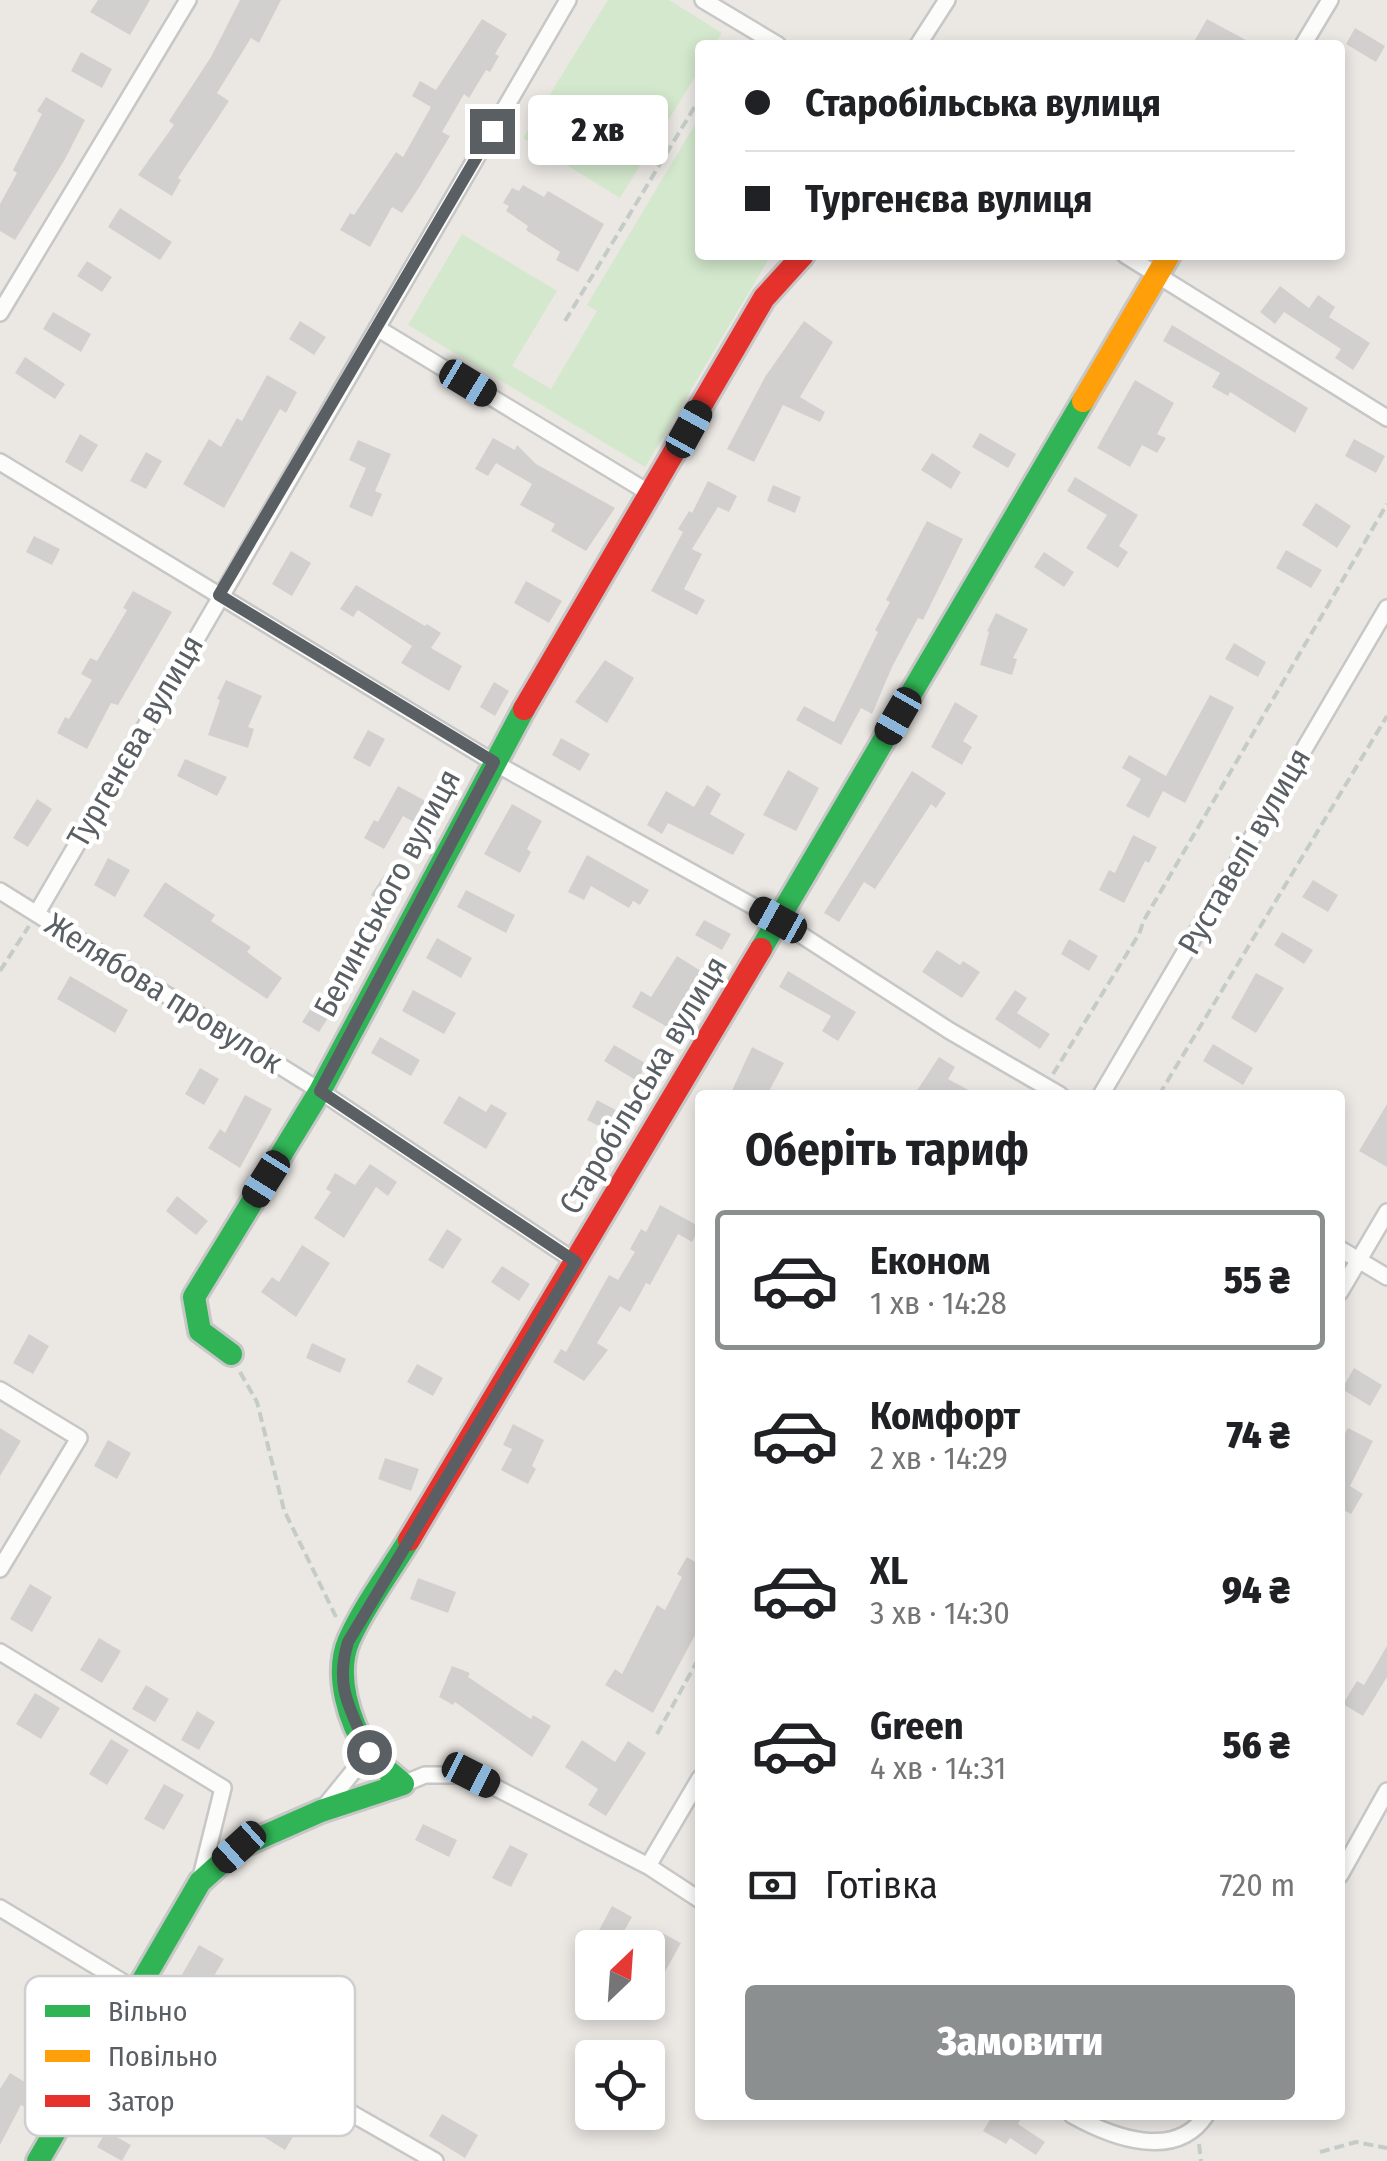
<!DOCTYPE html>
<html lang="uk">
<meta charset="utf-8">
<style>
body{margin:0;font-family:"Fira Sans Condensed",sans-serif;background:#f2f2f2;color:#202124;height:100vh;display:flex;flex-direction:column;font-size:38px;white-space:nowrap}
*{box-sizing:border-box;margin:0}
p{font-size:32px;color:#757577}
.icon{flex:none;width:55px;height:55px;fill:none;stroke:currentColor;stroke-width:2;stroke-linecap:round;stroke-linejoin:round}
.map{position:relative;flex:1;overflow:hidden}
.details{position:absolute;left:695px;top:1090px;width:650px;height:1030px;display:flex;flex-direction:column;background:#fff;border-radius:10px;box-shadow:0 5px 15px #0003}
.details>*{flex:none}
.hud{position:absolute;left:695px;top:40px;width:650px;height:220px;border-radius:10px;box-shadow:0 5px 15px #0003;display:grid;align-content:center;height:220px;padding:0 50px;background:#fff}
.needle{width:65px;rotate:25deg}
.controls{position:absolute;left:575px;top:1930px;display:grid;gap:20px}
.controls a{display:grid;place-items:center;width:90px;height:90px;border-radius:10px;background:#fff;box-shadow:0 5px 15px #0003;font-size:50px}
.end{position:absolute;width:45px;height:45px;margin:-22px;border:12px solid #595f63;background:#fff;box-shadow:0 0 0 5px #fff}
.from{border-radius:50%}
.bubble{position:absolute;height:70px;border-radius:10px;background:#fff;box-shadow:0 5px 15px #0003;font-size:32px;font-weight:800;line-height:70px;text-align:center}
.car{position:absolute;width:30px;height:60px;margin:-30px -15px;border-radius:12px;box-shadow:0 0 8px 2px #0007;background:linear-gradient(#222 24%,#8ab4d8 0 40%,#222 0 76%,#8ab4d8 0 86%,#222 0)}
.hud b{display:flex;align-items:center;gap:35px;height:95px;font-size:38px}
.hud b+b{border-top:2px solid #e0e0e0}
.hud i{width:25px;height:25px;background:#202124}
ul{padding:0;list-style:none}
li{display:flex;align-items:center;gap:30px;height:140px;margin:0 20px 15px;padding:0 30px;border:5px solid transparent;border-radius:10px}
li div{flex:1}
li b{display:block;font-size:38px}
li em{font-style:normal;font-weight:800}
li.active{border-color:#8c8f90}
li>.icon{width:90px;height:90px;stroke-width:1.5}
h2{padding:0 50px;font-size:45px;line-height:120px}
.pay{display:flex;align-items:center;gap:25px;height:110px;padding:0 50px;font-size:38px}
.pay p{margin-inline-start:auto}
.primary-button{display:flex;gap:20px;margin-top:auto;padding:20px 50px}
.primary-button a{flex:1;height:115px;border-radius:10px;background:#8c8f90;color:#fff;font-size:40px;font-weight:800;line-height:115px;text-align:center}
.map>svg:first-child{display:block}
</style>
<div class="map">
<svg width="1387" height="2161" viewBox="0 0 1387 2161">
<rect width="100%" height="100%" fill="#ebe8e4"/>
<path fill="#d3e8cd" d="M608 0H669L722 33 714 45H700V69L620 198 523 138Z
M700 116V255H771L645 467 408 325 462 234 557 291 512 366 551 389 597 311 587 305Z"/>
<path fill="#d2d0ce" d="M98 0H150L130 35 90 12Z
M240 0H281L259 43 251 38 217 93 229 101 178 178 181 180 172 196 138 175 174 125 169 121 211 57Z
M482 19 507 34 495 54 499 56 490 72 486 70 469 98 464 94 442 132 450 136 418 189 402 213 392 207 370 247 340 230 350 213 354 215 396 152 403 157 431 107 412 96 420 81 436 90Z
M1207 19 1255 45H1192Z
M1355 28 1385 46 1376 62 1346 44Z
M81 52 112 69 102 88 71 71Z
M46 97 85 120 64 161 15 240 0 231V204L17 173 13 170 42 114 37 111Z
M523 185 544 197 548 191 604 224 578 272 556 260 560 252 526 230 528 226 506 211 509 206 503 203 512 188 519 191Z
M120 208 172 242 160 260 108 227Z
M87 261 112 277 102 292 77 276Z
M1280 286 1309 308 1318 295 1335 307 1329 317 1370 343 1353 370 1335 358 1341 349 1284 312 1275 324 1260 312Z
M53 312 91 334 81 352 43 329Z
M300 321 326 337 314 355 289 339Z
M804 321 833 342 800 397 825 412 820 422 783 405 754 462 727 449 765 377Z
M1172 325 1308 408 1295 433 1230 392 1228 396 1212 387 1220 373 1163 341Z
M25 357 65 384 55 399 15 373Z
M267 375 297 392 286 413 280 409 224 508 183 484 209 439 221 447 237 418 242 421Z
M1135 380 1174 403 1157 434 1166 438 1157 453 1142 445 1130 467 1097 448Z
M980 433 1016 454 1008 468 972 447Z
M80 434 98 445 82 472 65 462Z
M493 438 515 450 517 445 536 464 615 508 586 551 551 531 555 524 520 505 532 484 496 463 488 476 475 469Z
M1354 439 1385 456 1376 473 1345 456Z
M358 440 391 454 375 491 382 494 372 517 349 507 366 468 349 460Z
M146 452 162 461 146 489 130 481Z
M932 453 961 472 951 489 921 470Z
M1075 477 1138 515 1119 546 1128 552 1118 568 1086 548 1107 515 1067 491Z
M708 481 737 496 729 512 718 507 692 549 702 554 684 589 705 600 697 615 651 591 683 532 678 529 689 511 692 513Z
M773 485 801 497 795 513 767 501Z
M1316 503 1351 526 1337 548 1302 525Z
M927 521 963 539 923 620 918 618 892 667 872 714 861 708 841 745 796 720 804 706 834 722 878 632 875 630 890 602 886 600Z
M34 536 60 549 52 565 26 552Z
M1286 550 1322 570 1311 588 1276 568Z
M291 551 311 563 292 596 272 584Z
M1044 552 1074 572 1064 587 1034 567Z
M526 581 562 601 549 623 514 603Z
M356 585 425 626 427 624 441 633 431 648 462 666 449 691 401 663 412 646 358 610 353 617 340 609Z
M133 591 172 612 118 705 111 703 87 749 57 733 65 717 69 719 92 680 81 674 90 658 97 661 127 610 123 608Z
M996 613 1028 629 1013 658 1017 659 1012 675 980 665 989 632 987 631Z
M1234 643 1266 662 1258 677 1225 659Z
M605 660 634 678 607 723 575 702Z
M226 680 262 696 248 727 254 729 248 748 208 735 220 700 217 699Z
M494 682 509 691 495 716 480 707Z
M1210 695 1234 707 1185 803 1163 791 1149 818 1126 806 1141 779 1122 768 1129 755 1166 776Z
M955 702 978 716 963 741 972 747 962 765 931 747Z
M368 730 385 739 370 767 353 758Z
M561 738 590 754 580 771 552 755Z
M185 759 227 777 217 796 177 776Z
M788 770 819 788 796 831 763 815Z
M912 771 946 793 936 808 931 804 875 889 864 882 839 922 824 913Z
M707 785 721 794 710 814 745 834 733 855 668 823 662 834 647 825 666 791 694 807Z
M398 786 431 804 419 825 403 816 384 849 364 838 374 820 378 822Z
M37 799 52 809 28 847 13 838Z
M512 804 542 821 527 849 531 852 520 873 484 854Z
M1133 835 1157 847 1149 863 1145 861 1124 903 1099 890 1109 870 1115 873Z
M587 855 649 890 640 905 633 901 629 908 591 886 584 900 568 892Z
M108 858 130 870 115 897 94 885Z
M384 875 403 887 390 907 371 895Z
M1313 880 1338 895 1328 912 1302 897Z
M165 882 215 915 211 921 251 947 247 952 282 978 267 999 143 916Z
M466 890 515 915 506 933 457 907Z
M704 920 731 934 722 950 695 935Z
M1282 932 1313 950 1304 964 1274 945Z
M437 938 472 958 461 978 426 958Z
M1069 939 1098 956 1089 971 1061 954Z
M937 950 960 965 963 961 980 972 962 998 922 972Z
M677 956 704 973 671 1029 632 1007 641 991 651 997Z
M788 971 856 1012 838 1041 822 1031 831 1016 779 987Z
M1256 973 1284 988 1256 1033 1231 1018Z
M70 976 128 1010 115 1033 57 999Z
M413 990 456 1013 444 1034 402 1011Z
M1015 990 1027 998 1017 1013 1050 1034 1040 1049 995 1019Z
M320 994 337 1004 319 1032 302 1022Z
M380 1037 420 1060 411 1076 371 1053Z
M1213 1044 1253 1068 1243 1085 1203 1061Z
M614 1045 647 1064 637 1081 604 1061Z
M752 1047 784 1063 767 1095H730Z
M939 1057 955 1067 948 1079 978 1095H914Z
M200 1068 219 1079 204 1105 185 1094Z
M245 1095 272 1109 240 1168 208 1148 220 1129 225 1133Z
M459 1096 486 1112 491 1104 507 1113 486 1149 443 1123Z
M597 1100 625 1115 615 1134 587 1120Z
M1387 1104V1167L1359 1151Z
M370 1164 397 1182 388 1196 376 1187 344 1238 314 1218 331 1192 326 1189 335 1173 355 1185Z
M177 1196 208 1221 196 1235 166 1211Z
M660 1205 700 1227 692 1242 678 1234 650 1285 646 1283 630 1312 620 1306 597 1343 608 1350 584 1381 553 1362 561 1349 566 1352 609 1275 618 1280 635 1252 630 1249 641 1229 646 1232Z
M447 1229 462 1239 443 1269 428 1260Z
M302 1245 330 1263 296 1317 261 1292 272 1277 279 1282Z
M502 1266 530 1284 519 1301 491 1282Z
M29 1334 49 1346 33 1374 13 1363Z
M312 1343 346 1359 340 1373 306 1358Z
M417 1364 443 1378 433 1396 407 1382Z
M1354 1368 1382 1385 1370 1406 1342 1389Z
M513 1424 544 1440 532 1466 536 1469 528 1484 501 1470 512 1449 503 1445Z
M0 1428 21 1441 0 1476Z
M1348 1428 1373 1441 1350 1486 1363 1494 1351 1514 1340 1508V1443Z
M108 1440 131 1453 117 1479 94 1466Z
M385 1458 419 1469 411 1491 378 1479Z
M687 1557 700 1565V1626L653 1713 605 1685 615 1669 622 1674 657 1605 665 1610 682 1577 677 1574Z
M418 1578 456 1592 448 1613 410 1599Z
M30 1584 52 1597 32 1632 10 1619Z
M99 1638 121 1651 102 1683 80 1670Z
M1387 1646V1677L1363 1716 1343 1704 1357 1681 1364 1685Z
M452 1666 470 1673 468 1677 531 1719 533 1715 551 1726 532 1757 455 1702 453 1705 439 1697Z
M146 1685 169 1699 155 1722 132 1709Z
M35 1693 60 1708 41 1739 16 1724Z
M197 1711 215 1722 199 1750 181 1740Z
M111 1739 129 1750 107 1785 89 1774Z
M582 1740 615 1762 628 1741 646 1753 606 1816 588 1805 598 1789 565 1767Z
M164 1784 184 1795 164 1830 144 1819Z
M423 1824 457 1840 449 1857 415 1840Z
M510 1845 528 1854 511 1887 492 1878Z
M612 1906 632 1917 616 1945 597 1934Z
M662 1933 681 1943 662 1977 648 1969V1958Z
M199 1945 224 1959 204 1993 180 1978Z
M10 2073 41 2092 30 2110 21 2105 0 2145V2089Z
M219 2091 294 2135 285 2150 217 2108 211 2102Z
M442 2114 478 2135 465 2158 429 2136Z
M993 2115H1023L1018 2124 1045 2142 1036 2155 1010 2138 1006 2144 983 2131Z
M106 2131 131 2145 122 2161 97 2147Z"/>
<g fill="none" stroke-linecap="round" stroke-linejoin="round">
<g stroke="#c7c7c7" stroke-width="20">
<path id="street" d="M703 0 778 45
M918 45 947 0
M1303 45 1330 0
M1125 255 1387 418
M0 313 188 0
M377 328 651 494
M0 462 493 762 778 920 950 1031 1060 1095
M0 891 320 1091 576 1262
M37 913 568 0
M1101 1095 1387 608
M1340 1249 1387 1277
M1340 1292 1387 1212
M0 1390 79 1438 0 1569
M0 1652 223 1788 200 1881
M403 1784 425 1775H471L648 1866 700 1778
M321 1811 369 1752
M648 1866 700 1900
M1340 1875 1387 1791
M0 1908 139 1992 435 2161
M1072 2115C1113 2138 1176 2161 1206 2115"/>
</g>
<g stroke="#c7c7c7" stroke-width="28">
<path id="fast" d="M761 949 1083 401
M231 1354 200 1331 194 1297 320 1091 524 709
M38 2161 200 1882 239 1847 321 1811 403 1784C392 1774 378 1764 369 1752 349 1723 334 1674 349 1640 364 1606 389 1573 409 1540"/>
</g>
<g stroke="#c7c7c7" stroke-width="28">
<path id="slow" d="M1083 401 1169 255"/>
</g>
<g stroke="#c7c7c7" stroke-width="28">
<path id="jam" d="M524 709 764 298 803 255
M409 1540 761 949"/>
</g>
<path stroke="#c5ccc8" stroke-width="4" stroke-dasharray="10 5" stroke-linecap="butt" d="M565 321 700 98
M0 971 29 926
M1053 1074 1139 934 1144 920 1387 504
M1159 1095 1387 716
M240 1372 257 1402 284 1510 336 1617
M657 1734 700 1656
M1199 2144 1201 2161
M1320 2152 1356 2142 1387 2148"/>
<use href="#street" stroke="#fcfcfb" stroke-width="15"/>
<use href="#fast" stroke="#30b455" stroke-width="22"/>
<use href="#slow" stroke="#ff9f0a" stroke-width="22"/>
<use href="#jam" stroke="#e5322d" stroke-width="22"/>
</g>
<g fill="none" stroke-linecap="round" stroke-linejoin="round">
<path stroke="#595f63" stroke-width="12" d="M369 1752C351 1710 334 1688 348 1642L576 1262 320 1091 494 762 219 595 492 131"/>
</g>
<g text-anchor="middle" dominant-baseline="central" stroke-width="9" stroke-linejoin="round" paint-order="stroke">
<g font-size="32" fill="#595f63" stroke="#fff">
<text transform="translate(135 741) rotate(-60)">Тургенєва вулиця</text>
<text transform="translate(1244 851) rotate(-60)">Руставелі вулиця</text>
<text transform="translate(387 893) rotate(-62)">Белинського вулиця</text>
<text transform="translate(164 993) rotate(32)">Желябова провулок</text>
<text transform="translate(643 1085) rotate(-59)">Старобільська вулиця</text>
</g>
</g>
<rect x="25" y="1976" width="330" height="160" rx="15" fill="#fff" stroke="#cdcfd0" stroke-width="2.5"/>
<rect x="45" y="2005" width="45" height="12" fill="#30b455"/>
<rect x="45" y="2050" width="45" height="12" fill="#ff9f0a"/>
<rect x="45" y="2095" width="45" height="12" fill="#e5322d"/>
<g font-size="28" fill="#595f63">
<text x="108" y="2021">Вільно</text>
<text x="108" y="2066">Повільно</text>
<text x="108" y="2111">Затор</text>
</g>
</svg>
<div class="controls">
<a><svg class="needle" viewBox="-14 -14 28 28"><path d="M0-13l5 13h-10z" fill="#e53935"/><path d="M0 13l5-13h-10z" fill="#757577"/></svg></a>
<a><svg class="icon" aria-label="locate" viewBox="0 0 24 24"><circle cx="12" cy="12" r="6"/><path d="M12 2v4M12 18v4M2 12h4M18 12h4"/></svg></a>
</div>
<i class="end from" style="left:369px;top:1752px"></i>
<i class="end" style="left:492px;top:131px"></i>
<div class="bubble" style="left:528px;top:95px;width:140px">2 хв</div>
<i class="car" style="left:468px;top:383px;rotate:121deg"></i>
<i class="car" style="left:689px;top:429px;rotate:29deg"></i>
<i class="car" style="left:898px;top:716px;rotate:210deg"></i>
<i class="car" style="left:778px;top:920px;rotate:299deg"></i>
<i class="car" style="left:266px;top:1179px;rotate:212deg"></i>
<i class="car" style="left:471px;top:1775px;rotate:117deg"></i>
<i class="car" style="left:239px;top:1847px;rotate:228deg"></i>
<div class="hud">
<b><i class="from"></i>Старобільська вулиця</b>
<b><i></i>Тургенєва вулиця</b>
</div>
<section class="details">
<h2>Оберіть тариф</h2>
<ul>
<li class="active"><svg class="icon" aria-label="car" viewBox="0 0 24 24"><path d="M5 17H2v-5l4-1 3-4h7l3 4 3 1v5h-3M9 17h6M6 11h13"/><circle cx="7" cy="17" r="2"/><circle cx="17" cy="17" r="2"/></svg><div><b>Економ</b><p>1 хв · 14:28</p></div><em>55 ₴</em></li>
<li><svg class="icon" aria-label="car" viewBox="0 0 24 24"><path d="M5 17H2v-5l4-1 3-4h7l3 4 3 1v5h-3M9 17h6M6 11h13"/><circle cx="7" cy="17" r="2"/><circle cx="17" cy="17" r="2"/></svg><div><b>Комфорт</b><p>2 хв · 14:29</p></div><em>74 ₴</em></li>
<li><svg class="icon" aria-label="car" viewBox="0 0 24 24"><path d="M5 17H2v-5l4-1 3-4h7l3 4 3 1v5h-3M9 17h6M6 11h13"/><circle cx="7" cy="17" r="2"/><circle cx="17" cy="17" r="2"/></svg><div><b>XL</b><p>3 хв · 14:30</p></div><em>94 ₴</em></li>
<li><svg class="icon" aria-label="car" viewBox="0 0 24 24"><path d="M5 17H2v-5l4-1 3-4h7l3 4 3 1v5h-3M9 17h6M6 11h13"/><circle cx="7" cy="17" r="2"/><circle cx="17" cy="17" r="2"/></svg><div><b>Green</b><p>4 хв · 14:31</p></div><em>56 ₴</em></li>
</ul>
<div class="pay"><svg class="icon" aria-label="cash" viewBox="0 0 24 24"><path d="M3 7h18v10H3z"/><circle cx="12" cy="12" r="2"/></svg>Готівка<p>720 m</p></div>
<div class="primary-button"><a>Замовити</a></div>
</section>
</div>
